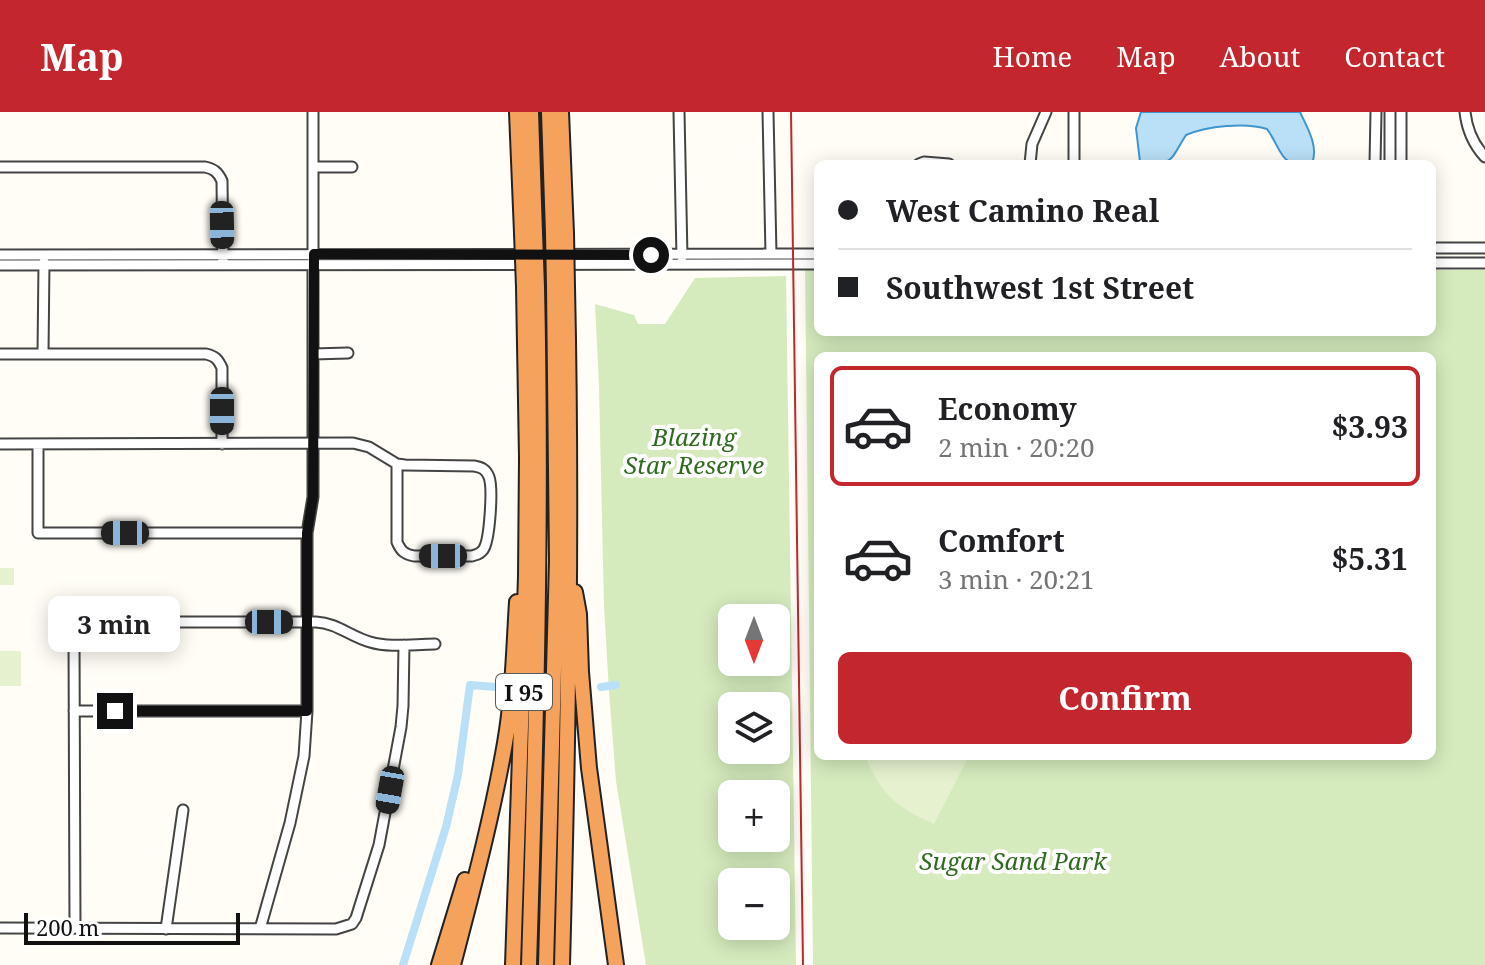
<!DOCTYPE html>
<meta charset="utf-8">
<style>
body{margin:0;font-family:"Noto Serif",serif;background:#f6f6f6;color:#202124;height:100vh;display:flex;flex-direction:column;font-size:30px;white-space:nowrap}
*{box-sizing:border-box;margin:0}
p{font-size:26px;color:#757577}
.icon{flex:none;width:44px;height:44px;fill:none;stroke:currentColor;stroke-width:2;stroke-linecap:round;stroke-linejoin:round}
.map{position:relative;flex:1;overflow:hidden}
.side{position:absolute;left:814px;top:240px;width:622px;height:408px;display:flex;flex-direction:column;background:#fff;border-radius:12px;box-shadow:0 4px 20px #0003}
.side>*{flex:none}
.top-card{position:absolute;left:814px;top:48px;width:622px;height:176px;border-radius:12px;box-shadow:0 4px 20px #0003;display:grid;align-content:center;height:176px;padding:0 24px;background:#fff}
.needle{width:52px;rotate:180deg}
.tools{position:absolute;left:718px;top:492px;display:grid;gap:16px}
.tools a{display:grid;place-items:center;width:72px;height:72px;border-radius:12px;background:#fff;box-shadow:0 4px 20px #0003;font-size:40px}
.scale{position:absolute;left:24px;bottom:20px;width:216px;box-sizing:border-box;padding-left:8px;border:4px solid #111;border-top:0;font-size:22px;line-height:28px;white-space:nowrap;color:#111;-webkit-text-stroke:6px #fff;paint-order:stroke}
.end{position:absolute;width:36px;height:36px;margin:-18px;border:10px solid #111;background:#fff;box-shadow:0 0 0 4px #fff}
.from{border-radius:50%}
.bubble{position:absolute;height:56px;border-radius:12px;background:#fff;box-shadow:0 4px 20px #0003;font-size:26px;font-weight:700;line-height:56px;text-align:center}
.car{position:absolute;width:24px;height:48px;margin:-24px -12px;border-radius:10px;box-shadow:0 0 6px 2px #0007;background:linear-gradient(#222 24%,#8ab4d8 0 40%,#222 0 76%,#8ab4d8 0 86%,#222 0)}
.top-card b{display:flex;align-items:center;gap:28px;height:76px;font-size:30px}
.top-card b+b{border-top:2px solid #e0e0e0}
.top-card i{width:20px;height:20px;background:#202124}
ul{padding:14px 0 0;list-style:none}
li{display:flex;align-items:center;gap:24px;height:120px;margin:0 16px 12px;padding:0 8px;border:4px solid transparent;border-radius:12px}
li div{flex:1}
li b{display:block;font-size:30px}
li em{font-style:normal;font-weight:700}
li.selected{border-color:#c4262e}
li>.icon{width:72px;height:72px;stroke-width:1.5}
.primary-button{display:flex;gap:16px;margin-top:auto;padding:16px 24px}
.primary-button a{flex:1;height:92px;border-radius:12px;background:#c4262e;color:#fff;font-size:32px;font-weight:700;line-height:92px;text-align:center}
header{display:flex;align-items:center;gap:48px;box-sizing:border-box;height:112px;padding:0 40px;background:#c4262e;color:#fff}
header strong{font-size:38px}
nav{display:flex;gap:44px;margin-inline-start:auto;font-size:28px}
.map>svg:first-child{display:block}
</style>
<header>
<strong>Map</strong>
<nav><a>Home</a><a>Map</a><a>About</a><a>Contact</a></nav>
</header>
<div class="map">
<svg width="1485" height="853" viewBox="0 0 1485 853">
<rect width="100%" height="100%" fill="#fffdf5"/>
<path fill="#d5ebbd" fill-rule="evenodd" d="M805 155H818V220H1432V158H1485V853H813ZM818 244H1432V644H818Z
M786 164 796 853H646L616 669 609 579 604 494 599 275 595 192 634 203 638 212H665L695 166ZM732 506H776V550H732ZM732 594H776V638H732ZM732 682H776V726H732ZM732 770H776V814H732Z"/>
<path fill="#e6f2cf" d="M0 456H14V473H0Z
M0 539H21V574H0Z
M865 644H969L934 712C896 695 881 682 865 644Z"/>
<path fill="#b9e0f7" stroke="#3f96cf" stroke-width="2" d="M1141 0H1300C1307 15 1319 35 1312 51 1279 57 1283 39 1267 17 1246 10 1207 14 1186 23 1170 48 1175 52 1143 52L1140 50 1136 16Z"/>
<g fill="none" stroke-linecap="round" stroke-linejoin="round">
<path stroke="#b9e0f7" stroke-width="8" d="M601 575 616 573
M403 853 446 715 458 663 470 573 496 575"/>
<g stroke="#444" stroke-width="13">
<path id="minor" d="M679 0 682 145
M768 0 771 142
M1074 0V52
M1390 0V52
M1401 0V52
M1465 0C1467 18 1473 32 1485 45
M919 52 924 50 949 52
M1030 52 1032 32 1046 0
M1375 52 1376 0
M0 55H205C214 57 218 60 222 69L223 149
M313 55H352
M1432 136H1485
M0 143 818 142
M1432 151H1485
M0 153 818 152
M0 242H206C215 244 218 247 222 256V332
M43 242 44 150
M313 242 348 241
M0 332 353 331 369 335 397 352
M38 332V421H307
M397 352 405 353 474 354C481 355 486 357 489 365 493 376 490 429 483 438 479 443 477 442 472 444H414C404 442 401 439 397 430Z
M74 599H307
M0 816 336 817 352 812 356 806 379 733 401 615 403 594 404 533
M75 816 74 524C78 516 81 512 91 510H316C337 511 351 525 370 530 390 536 414 532 435 532
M166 817 183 698
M260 817 290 711 304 644 307 599V421L313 385V0"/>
</g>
<g stroke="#222" stroke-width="18">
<path id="highway" d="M517 0 522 121
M531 0 535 121
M549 0 553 121
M561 0 566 121
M575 480 579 502 581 560 589 656 616 853
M439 853 465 768
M453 853C472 780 492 706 505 631 513 585 514 537 517 490
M513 853 526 464 527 346 524 175
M529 853C536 627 542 401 537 175
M546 853 557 448 554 175
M562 853C568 627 572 401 567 175"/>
</g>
<use href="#minor" stroke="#fff" stroke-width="9"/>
<use href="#highway" stroke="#f5a25d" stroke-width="14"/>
<path stroke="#c4262e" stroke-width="2" d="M791 0 803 853"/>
<g stroke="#222" stroke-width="18" stroke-linecap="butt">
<path id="highway-bridge" d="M522 121 524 175
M535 121 537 175
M553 121 554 175
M566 121 567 175"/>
</g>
<use href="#highway-bridge" stroke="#f5a25d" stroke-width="14"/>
</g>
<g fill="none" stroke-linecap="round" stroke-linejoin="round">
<path stroke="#111" stroke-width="10" d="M115 599H307V421L313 385 314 142 651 143"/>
</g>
<g text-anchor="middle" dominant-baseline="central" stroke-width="8" stroke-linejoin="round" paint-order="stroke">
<rect fill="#fff" stroke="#585858" stroke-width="2" x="496" y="562" width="56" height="36" rx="6"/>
<g font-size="22" font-weight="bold" fill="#111">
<text x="524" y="580">I 95</text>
</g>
<g font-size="24" font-style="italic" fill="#2f6b1f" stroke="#fff">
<text x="694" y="324">Blazing<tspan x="694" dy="28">Star Reserve</tspan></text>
<text x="1013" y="748">Sugar Sand Park</text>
</g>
</g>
</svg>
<div class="tools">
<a><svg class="needle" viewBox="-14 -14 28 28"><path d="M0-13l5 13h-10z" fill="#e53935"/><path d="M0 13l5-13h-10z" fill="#757577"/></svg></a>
<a><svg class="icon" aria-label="layers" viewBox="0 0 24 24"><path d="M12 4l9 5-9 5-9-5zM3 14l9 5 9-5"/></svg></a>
<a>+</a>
<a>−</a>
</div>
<div class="scale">200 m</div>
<i class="end from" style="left:651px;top:143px"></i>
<i class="end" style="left:115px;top:599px"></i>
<div class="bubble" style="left:48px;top:484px;width:132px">3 min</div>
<i class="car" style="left:222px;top:113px;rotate:179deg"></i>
<i class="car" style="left:222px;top:299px;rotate:180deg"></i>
<i class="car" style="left:125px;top:421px;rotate:270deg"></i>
<i class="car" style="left:443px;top:444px;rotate:270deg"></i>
<i class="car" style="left:269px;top:510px;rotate:90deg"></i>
<i class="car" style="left:390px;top:678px;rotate:190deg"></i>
<div class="top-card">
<b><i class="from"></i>West Camino Real</b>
<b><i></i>Southwest 1st Street</b>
</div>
<section class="side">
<ul>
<li class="selected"><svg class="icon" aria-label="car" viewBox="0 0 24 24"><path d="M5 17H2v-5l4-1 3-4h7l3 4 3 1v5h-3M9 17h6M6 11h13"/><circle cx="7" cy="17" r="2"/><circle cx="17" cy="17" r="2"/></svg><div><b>Economy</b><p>2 min · 20:20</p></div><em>$3.93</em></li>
<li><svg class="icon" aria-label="car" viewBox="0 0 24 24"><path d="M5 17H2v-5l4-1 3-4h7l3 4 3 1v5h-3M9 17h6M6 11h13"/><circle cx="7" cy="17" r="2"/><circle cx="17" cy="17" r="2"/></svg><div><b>Comfort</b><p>3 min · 20:21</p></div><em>$5.31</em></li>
</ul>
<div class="primary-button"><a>Confirm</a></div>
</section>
</div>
